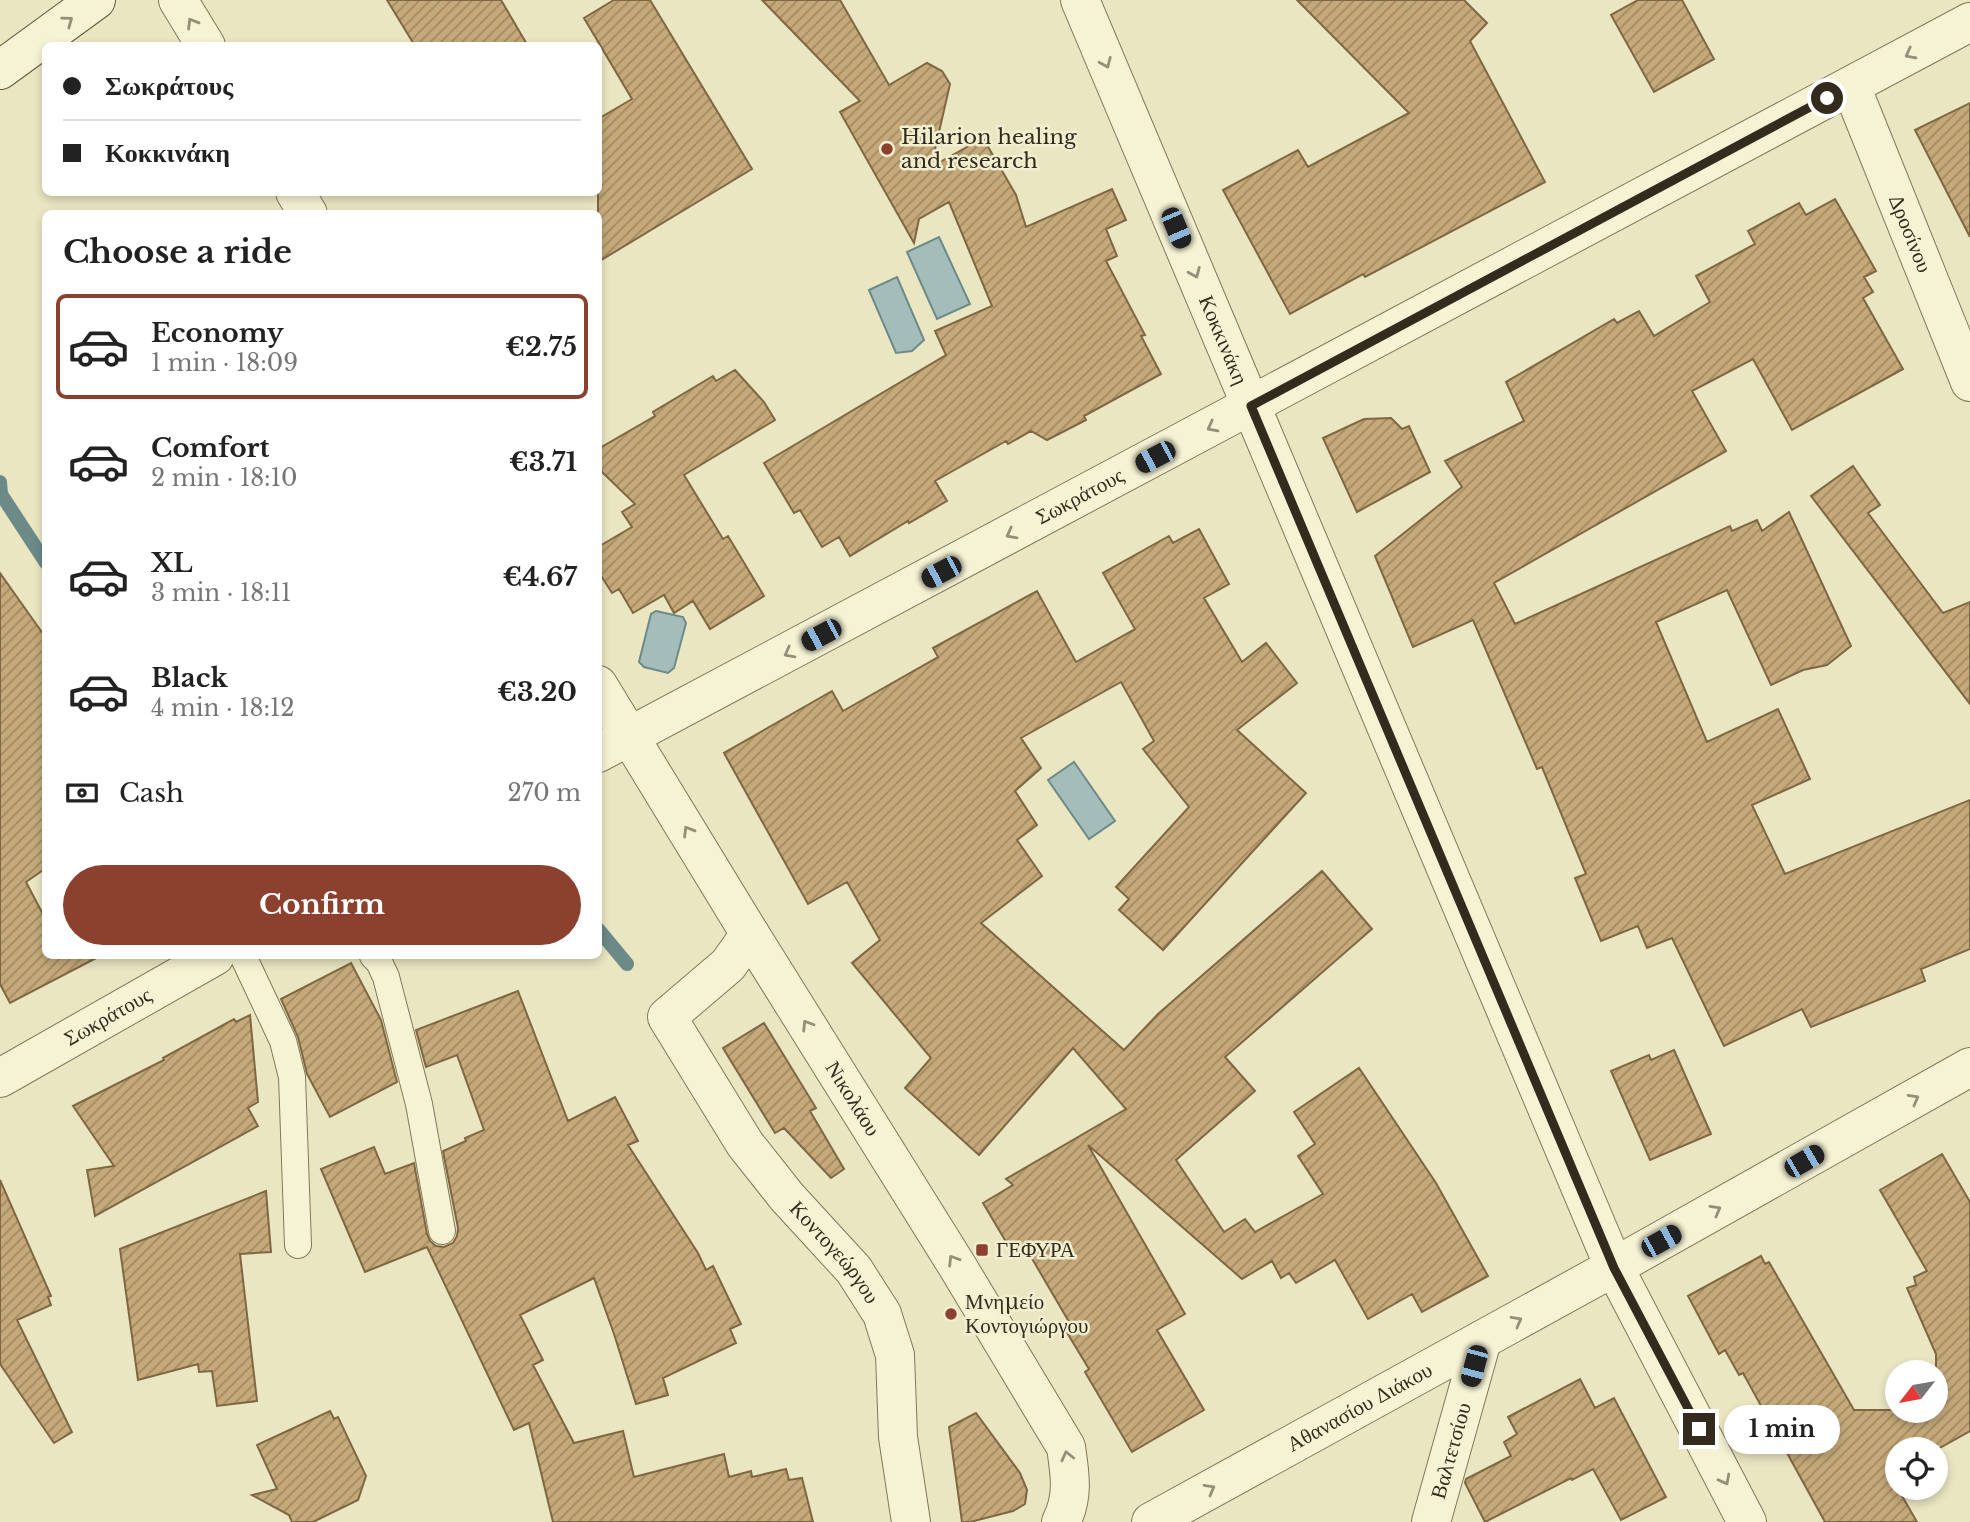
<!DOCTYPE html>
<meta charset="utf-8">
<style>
body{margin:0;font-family:"Libre Baskerville",serif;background:#f2f2f2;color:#222;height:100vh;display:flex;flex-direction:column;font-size:26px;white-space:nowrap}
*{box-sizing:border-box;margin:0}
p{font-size:23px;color:#767676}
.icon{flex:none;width:38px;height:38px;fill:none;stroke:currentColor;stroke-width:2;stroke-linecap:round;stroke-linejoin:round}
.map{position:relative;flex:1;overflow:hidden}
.drawer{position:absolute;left:42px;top:210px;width:560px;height:749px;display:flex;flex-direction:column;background:#fff;border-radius:10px;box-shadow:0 4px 10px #0003}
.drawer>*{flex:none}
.banner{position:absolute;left:42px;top:42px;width:560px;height:154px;border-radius:10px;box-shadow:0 4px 10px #0003;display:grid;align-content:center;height:154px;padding:0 21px;background:#fff}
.needle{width:46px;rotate:239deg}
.fabs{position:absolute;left:1885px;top:1360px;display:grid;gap:14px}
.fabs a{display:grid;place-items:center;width:63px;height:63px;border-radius:50%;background:#fff;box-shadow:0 4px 10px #0003;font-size:35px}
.end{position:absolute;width:32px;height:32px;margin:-16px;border:9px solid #332c1e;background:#fff;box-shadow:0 0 0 4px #fff}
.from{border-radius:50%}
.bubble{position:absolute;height:49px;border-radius:24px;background:#fff;box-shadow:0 4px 10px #0003;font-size:23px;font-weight:800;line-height:49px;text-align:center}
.car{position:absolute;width:21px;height:42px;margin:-21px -10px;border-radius:9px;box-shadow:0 0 5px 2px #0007;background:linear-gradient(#222 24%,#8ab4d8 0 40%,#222 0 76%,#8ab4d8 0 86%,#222 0)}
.banner b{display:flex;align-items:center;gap:24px;height:66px;font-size:26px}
.banner b+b{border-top:2px solid #e0e0e0}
.banner i{width:18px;height:18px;background:#222}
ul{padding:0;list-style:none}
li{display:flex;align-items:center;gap:21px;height:105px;margin:0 14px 10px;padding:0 7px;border:4px solid transparent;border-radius:10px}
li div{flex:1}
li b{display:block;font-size:26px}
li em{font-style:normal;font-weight:800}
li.active{border-color:#8c412f}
li>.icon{width:63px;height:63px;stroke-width:1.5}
h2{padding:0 21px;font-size:32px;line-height:84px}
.pay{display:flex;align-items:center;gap:18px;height:77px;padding:0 21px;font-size:26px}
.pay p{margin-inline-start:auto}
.cta{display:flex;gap:14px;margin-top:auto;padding:14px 21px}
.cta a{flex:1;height:80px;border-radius:42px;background:#8c412f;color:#fff;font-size:28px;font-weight:800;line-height:80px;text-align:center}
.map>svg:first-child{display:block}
</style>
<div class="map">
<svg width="1970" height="1522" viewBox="0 0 1970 1522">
<defs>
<pattern id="building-hatch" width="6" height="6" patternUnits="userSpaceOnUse" patternTransform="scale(1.75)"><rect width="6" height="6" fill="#c5a97a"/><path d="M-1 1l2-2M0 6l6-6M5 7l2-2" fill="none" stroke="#a18a63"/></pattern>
</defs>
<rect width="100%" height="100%" fill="#eae6c2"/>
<path fill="#a4bdba" stroke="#6c8a88" stroke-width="2" d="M939 237 970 304 937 319 907 252Z
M897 277 924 340 912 351 896 353 869 290Z
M656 611 683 617 686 623 674 668 668 673 644 667 639 662 651 614Z
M1074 762 1115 821 1089 839 1048 780Z"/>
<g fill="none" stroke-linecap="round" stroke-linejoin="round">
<path stroke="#6c8a88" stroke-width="14" d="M0 482 1 494 46 563
M598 929 627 964"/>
</g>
<path fill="url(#building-hatch)" stroke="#7f6742" stroke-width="2" d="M387 0H501L528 46H415Z
M614 0H650L752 169 598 262V119L632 99 584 18Z
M762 0H840L889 85 927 63 942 71 950 84 931 167 983 138 1016 195 1026 227 1112 189 1126 220 1106 229 1117 256 1106 261 1145 335 1141 336 1161 374 1084 416 1086 420 1047 440 1031 431 1008 444 1006 441 935 481 947 501 909 523 908 521 850 556 839 537 822 547 800 510 794 513 764 463 946 355 935 331 992 306 949 202 919 219 914 243 840 112 860 101Z
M1297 0H1464L1487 23 1470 41 1545 182 1365 277 1363 274 1290 314 1223 190 1298 150 1308 167 1409 113Z
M1638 0H1682L1714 59 1654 92 1611 15Z
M1970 103V237L1915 130Z
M1835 199 1876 271 1864 277 1873 292 1863 298 1903 369 1792 430 1753 359 1692 391 1726 451 1494 583 1515 624 1730 526 1732 531 1757 520 1762 531 1789 512 1851 646 1827 665 1803 670 1771 685 1727 590 1656 622 1707 742 1778 709 1810 779 1752 805 1785 874 1970 800V949L1921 969 1925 981 1811 1027 1802 1009 1724 1046 1672 938 1647 948 1638 926 1601 941 1575 878 1586 874 1542 767 1537 769 1473 620 1413 647 1375 556 1462 487 1445 461 1524 421 1506 382 1614 319 1617 323 1639 311 1654 336 1710 302 1696 276 1755 244 1748 231 1799 203 1806 215Z
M735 370 764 402 775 420 684 475 723 539 728 536 764 596 710 629 693 601 674 613 664 595 633 613 619 589 612 593 598 571V547L632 527 622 512 635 504 602 472 598 460V449L655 416 653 412 713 376 716 381Z
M1391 418 1402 429 1409 426 1430 472 1357 512 1323 438 1364 419Z
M1853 466 1880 505 1868 513 1943 613 1970 602V704L1811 496Z
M1199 529 1229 584 1204 598 1242 662 1266 643 1297 683 1237 730 1306 793 1163 950 1119 910 1129 899 1116 887 1189 807 1143 749 1154 741 1121 682 1021 738 1041 768 1015 791 1037 825 1017 840 1042 876 981 923 1124 1050 1158 1014 1322 871 1372 929 1225 1057 1255 1091 1176 1160 1224 1232 1245 1219 1255 1232 1323 1194 1298 1156 1315 1144 1294 1112 1359 1068 1436 1183 1488 1276 1422 1312 1412 1294 1368 1319 1335 1260 1296 1283 1289 1273 1281 1278 1272 1261 1242 1279 1088 1145 1185 1314 1157 1330 1204 1410 1132 1452 1085 1372 1089 1369 1066 1331 1072 1327 1027 1250 1015 1257 983 1203 1013 1185 1006 1179 1126 1109 1073 1048 979 1155 905 1088 931 1058 852 963 880 940 847 882 808 904 724 753 832 691 843 711 938 657 933 648 1037 591 1076 662 1135 629 1103 573 1169 536 1173 543Z
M0 573 46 638V868L26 882 46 920V956H100L10 1003 0 984Z
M351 963 381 1020 397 1082 330 1117 307 1074 298 1037 281 999Z
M518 991 568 1121 615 1097 638 1141 628 1145 698 1253 706 1270 713 1266 741 1324 730 1329 736 1343 663 1378 668 1395 636 1404 614 1334 594 1278 520 1315 543 1360 533 1365 574 1443 623 1431 634 1477 724 1454 729 1477 751 1471 752 1477 786 1469 789 1480 802 1478 813 1522H553L529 1423 514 1430 427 1247 365 1272 321 1169 374 1147 385 1174 414 1163 427 1234 430 1241 436 1246 444 1247 453 1243 457 1236 458 1228 443 1151 466 1141 465 1138 484 1130 457 1055 426 1067 416 1030Z
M250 1015 258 1102 248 1108 258 1126 95 1216 87 1170 114 1166 73 1106 164 1060 163 1058 234 1019 236 1022Z
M764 1023 816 1108 810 1111 844 1169 831 1178 784 1128 775 1133 723 1048Z
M1674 1050 1711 1134 1650 1160 1611 1071 1649 1055 1651 1060Z
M1942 1154 1970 1202V1431L1936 1450 1897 1449V1471L1890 1475 1917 1522H1825L1743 1373 1739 1375 1725 1350 1719 1354 1688 1296 1761 1256 1765 1264 1769 1262 1854 1410H1936V1354L1907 1288 1916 1285 1914 1277 1927 1271 1880 1190Z
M0 1180 51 1296 48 1297 51 1305 17 1320 72 1432 54 1443 0 1364Z
M266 1191 271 1252 240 1254 257 1401 217 1406 212 1371 199 1372 198 1364 138 1380 120 1249Z
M1580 1379 1595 1408 1614 1398 1666 1497 1621 1520 1593 1469 1572 1480 1571 1478 1485 1522 1465 1483 1466 1479 1511 1456 1504 1442 1517 1434 1508 1417Z
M330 1411 334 1419 338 1417 366 1476 358 1500 313 1522H292L289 1515 252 1495 277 1489 257 1445Z
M976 1413 1020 1473 1027 1490 1025 1504 1013 1511 970 1522H962L949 1427Z"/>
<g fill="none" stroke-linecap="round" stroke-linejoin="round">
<g stroke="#82785a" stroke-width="28">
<path id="lane" d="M243 956 283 1041 292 1077 298 1245
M373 956 379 962 386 977 419 1104 442 1231"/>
</g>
<g stroke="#82785a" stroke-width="40">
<g id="street">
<path d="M178 0 206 46"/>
<path id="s1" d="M1080 0 1614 1267 1747 1522"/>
<path id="s2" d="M1851 86 1970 382"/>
<path d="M295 192 308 214"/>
<path id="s3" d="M598 685 750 934 956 1264 1066 1447C1070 1474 1074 1497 1061 1522"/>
<path id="s4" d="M598 753 1970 22"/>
<path id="s5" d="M750 934 728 965 667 1017 745 1144 787 1197 854 1270 882 1314 895 1355 898 1437 911 1522"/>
<path id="s6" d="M0 1078 215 956"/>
<path id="s7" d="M1151 1522 1614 1267 1970 1067"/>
<path id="s8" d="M1431 1522 1482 1340"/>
</g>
</g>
<g stroke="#64583e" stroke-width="40">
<path id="secondary" d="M0 70 96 0"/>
</g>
<use href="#lane" stroke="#f6f2d4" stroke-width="26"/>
<use href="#street" stroke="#f6f2d4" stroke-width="38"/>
<use href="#secondary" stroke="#f6f2d4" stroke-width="38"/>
</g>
<defs><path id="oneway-chevron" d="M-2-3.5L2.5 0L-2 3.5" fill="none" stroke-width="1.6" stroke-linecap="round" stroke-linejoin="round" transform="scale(1.75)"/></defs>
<g stroke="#948f79">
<use href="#oneway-chevron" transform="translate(68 21) rotate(-36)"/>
<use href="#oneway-chevron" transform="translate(192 23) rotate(-121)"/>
<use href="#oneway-chevron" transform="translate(1910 54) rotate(152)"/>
<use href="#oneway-chevron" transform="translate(1106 63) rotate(67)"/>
<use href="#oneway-chevron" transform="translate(1195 273) rotate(67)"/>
<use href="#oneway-chevron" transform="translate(1212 427) rotate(152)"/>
<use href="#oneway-chevron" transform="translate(1011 534) rotate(152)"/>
<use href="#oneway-chevron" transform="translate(789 653) rotate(152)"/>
<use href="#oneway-chevron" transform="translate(688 831) rotate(-121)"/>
<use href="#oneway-chevron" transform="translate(807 1025) rotate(-122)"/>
<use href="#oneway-chevron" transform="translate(1914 1099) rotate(-29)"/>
<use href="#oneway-chevron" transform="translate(1716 1210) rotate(-29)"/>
<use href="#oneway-chevron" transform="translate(953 1260) rotate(-122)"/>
<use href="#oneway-chevron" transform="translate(1517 1321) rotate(-29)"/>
<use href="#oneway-chevron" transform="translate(1067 1456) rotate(-103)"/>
<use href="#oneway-chevron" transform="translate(1725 1480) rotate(62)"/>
<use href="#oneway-chevron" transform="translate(1210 1489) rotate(-29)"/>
</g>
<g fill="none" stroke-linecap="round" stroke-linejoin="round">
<path stroke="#332c1e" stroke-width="9" d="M1699 1429 1614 1268 1251 406 1827 98"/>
</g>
<g fill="#8c412f" stroke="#f2efd0" stroke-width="2.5">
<circle cx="887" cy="149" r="7"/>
<rect x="975" y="1243" width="14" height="14" rx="3.5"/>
<circle cx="951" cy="1314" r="7"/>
</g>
<g text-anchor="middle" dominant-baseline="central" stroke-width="5" stroke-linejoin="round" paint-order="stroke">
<g font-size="21" fill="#332c1e" stroke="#f2efd0" text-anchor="start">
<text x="901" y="137">Hilarion healing<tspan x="901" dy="24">and research</tspan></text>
<text x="996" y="1250">ΓΕΦΥΡΑ</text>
<text x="965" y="1302">Μνημείο<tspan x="965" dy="24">Κοντογιώργου</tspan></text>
</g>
<g font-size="21" fill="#332c1e" stroke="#f2efd0">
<text stroke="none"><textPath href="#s2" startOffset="159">Δροσίνου</textPath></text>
<text stroke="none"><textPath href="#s1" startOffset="369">Κοκκινάκη</textPath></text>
<text stroke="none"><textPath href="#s4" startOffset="546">Σωκράτους</textPath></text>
<text stroke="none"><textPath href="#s6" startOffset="124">Σωκράτους</textPath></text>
<text stroke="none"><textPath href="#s3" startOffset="486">Νικολάου</textPath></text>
<text stroke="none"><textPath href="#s5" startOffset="408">Κοντογεώργου</textPath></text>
<text stroke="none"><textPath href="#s7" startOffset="238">Αθανασίου Διάκου</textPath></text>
<text stroke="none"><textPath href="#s8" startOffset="74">Βαλτετσίου</textPath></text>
</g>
</g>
</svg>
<div class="fabs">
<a><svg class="needle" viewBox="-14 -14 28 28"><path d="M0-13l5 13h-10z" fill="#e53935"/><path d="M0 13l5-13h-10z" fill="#767676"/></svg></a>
<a><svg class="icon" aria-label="locate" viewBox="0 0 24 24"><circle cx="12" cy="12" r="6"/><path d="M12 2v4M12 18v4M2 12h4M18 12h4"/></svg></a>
</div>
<i class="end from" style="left:1827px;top:98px"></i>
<i class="end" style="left:1699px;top:1429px"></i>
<div class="bubble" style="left:1724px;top:1405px;width:116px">1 min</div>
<i class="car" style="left:1176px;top:228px;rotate:157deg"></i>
<i class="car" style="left:1155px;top:457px;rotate:242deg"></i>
<i class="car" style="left:941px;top:572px;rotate:242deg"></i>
<i class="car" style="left:821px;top:635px;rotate:242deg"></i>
<i class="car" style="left:1804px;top:1161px;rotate:60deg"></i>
<i class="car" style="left:1661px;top:1241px;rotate:61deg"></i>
<i class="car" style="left:1474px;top:1366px;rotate:195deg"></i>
<div class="banner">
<b><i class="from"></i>Σωκράτους</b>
<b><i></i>Κοκκινάκη</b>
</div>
<section class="drawer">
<h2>Choose a ride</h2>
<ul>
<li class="active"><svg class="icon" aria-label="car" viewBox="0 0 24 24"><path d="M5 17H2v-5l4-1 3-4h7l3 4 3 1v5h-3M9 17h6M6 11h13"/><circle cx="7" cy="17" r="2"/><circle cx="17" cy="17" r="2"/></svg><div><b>Economy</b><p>1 min · 18:09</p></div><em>€2.75</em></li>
<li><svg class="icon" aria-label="car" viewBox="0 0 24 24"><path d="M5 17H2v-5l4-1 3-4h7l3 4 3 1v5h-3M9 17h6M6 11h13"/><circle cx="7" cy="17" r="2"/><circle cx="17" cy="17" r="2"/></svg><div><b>Comfort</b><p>2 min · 18:10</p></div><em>€3.71</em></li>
<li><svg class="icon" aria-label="car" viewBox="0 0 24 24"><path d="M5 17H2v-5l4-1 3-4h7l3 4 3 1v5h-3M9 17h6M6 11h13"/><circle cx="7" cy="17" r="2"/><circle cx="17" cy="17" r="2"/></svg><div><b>XL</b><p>3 min · 18:11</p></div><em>€4.67</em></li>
<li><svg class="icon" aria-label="car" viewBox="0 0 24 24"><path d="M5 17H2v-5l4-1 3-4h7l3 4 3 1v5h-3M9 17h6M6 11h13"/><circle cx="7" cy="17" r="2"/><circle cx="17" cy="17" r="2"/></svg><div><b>Black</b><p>4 min · 18:12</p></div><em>€3.20</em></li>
</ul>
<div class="pay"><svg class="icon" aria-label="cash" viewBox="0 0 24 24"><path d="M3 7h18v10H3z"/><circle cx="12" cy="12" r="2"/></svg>Cash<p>270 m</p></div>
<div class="cta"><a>Confirm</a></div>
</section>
</div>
